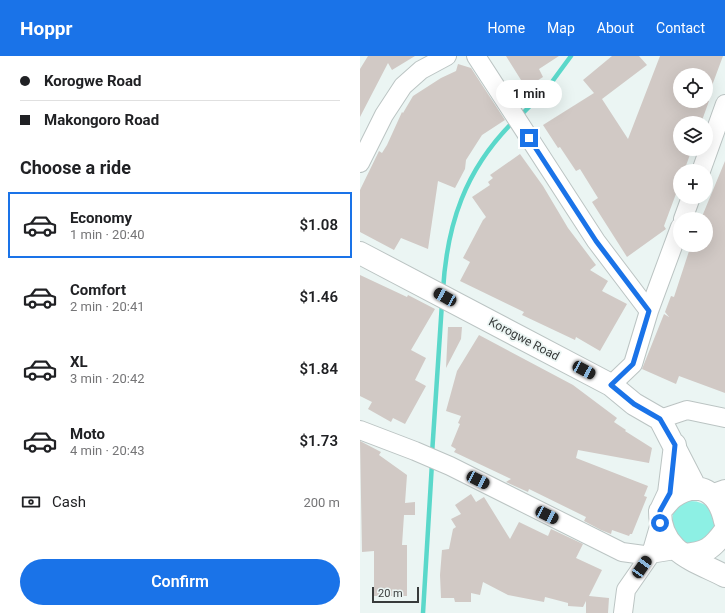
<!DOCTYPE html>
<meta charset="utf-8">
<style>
body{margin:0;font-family:Roboto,sans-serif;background:#f6f6f6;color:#202124;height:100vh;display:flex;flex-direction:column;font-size:15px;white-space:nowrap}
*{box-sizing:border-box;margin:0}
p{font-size:13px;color:#757577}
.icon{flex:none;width:22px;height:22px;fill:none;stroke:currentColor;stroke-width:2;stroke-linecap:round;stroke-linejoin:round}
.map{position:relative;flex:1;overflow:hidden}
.details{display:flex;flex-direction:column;background:#fff;width:360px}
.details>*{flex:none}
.guide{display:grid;align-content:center;height:88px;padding:0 20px;background:#fff}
.fabs{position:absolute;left:313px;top:12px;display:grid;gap:8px}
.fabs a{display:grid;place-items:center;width:40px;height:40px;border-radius:50%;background:#fff;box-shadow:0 4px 16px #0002;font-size:20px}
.scale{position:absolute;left:12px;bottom:10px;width:47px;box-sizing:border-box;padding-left:4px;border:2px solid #383b3b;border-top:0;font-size:11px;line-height:14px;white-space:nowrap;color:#383b3b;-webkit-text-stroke:3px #ebf5f3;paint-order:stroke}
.end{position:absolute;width:18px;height:18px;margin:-9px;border:5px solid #1a73e8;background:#fff;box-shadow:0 0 0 2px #fff}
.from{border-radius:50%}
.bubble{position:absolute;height:28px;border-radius:14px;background:#fff;box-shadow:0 4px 16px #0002;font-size:13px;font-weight:600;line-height:28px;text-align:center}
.car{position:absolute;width:12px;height:24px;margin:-12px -6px;border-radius:5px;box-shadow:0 0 3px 1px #0007;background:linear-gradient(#222 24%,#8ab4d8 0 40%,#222 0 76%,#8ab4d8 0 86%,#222 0)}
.guide b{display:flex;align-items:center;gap:14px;height:38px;font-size:15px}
.guide b+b{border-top:1px solid #e0e0e0}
.guide i{width:10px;height:10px;background:#202124}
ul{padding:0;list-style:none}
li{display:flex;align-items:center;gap:12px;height:66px;margin:0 8px 6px;padding:0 12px;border:2px solid transparent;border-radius:0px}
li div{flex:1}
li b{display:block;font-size:15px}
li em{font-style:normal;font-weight:600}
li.selected{border-color:#1a73e8}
li>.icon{width:36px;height:36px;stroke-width:1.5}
h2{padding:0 20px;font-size:18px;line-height:48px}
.pay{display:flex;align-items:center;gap:10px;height:44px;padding:0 20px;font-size:15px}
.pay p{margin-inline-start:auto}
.cta{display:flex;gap:8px;margin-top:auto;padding:8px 20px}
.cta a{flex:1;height:46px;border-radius:24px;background:#1a73e8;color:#fff;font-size:16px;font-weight:600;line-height:46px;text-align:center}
header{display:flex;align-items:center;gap:24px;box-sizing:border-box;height:56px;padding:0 20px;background:#1a73e8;color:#fff}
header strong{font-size:19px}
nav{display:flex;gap:22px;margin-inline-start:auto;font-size:14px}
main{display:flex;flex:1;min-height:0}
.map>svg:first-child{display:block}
</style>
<header>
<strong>Hoppr</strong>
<nav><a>Home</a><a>Map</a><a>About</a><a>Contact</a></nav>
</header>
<main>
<section class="details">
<div class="guide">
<b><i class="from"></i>Korogwe Road</b>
<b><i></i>Makongoro Road</b>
</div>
<h2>Choose a ride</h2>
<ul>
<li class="selected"><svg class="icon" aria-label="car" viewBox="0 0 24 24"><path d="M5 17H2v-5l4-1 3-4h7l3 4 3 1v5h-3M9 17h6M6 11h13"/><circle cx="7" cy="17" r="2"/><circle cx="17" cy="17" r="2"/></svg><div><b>Economy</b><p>1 min · 20:40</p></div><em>$1.08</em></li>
<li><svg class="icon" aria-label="car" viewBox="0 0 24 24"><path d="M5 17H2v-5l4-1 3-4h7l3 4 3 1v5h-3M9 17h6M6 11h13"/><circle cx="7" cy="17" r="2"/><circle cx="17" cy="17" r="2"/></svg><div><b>Comfort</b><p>2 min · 20:41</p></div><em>$1.46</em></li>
<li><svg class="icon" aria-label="car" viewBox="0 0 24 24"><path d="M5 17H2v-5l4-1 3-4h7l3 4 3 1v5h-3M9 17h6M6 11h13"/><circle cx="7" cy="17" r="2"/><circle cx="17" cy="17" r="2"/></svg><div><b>XL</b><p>3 min · 20:42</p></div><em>$1.84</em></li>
<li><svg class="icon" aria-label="car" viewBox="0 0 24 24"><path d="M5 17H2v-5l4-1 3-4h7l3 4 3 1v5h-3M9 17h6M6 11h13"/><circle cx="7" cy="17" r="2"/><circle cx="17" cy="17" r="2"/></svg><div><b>Moto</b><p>4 min · 20:43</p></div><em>$1.73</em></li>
</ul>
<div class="pay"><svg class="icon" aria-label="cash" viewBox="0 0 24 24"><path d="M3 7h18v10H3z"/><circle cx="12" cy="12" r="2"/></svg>Cash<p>200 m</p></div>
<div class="cta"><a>Confirm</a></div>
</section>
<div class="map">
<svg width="365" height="557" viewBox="0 0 365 557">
<rect width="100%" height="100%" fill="#ebf5f3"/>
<path fill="#8df0e4" d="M328 445C349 444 361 460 353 480L331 491 317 484C312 465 306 455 328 445Z"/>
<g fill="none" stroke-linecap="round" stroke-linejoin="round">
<path stroke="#5ad8ca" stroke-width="4.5" d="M160 60 186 34 211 0
M83 234C87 168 105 114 153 66
M72 398 82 247
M63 557 72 407"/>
</g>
<path fill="#d1c9c5" d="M8 0H55L32 14 28 7 0 61V13Z
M146 0H199L179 13 183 21 166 32Z
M252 0H279L287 9 242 43 268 83 300 0H363L347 43 346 19H320V45H349L341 67H320V93H332L324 115H320V127L304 170 306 173 267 201 232 146 238 142 220 113 216 115 200 91 198 92 183 69 234 37 223 24Z
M98 8 111 12 145 64 122 79 106 104 105 113 95 132 78 125 68 193 41 182 34 194 0 176V134L19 95 22 97 27 89 42 56 43 57 53 40 81 22 96 15Z
M160 98 183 130 208 172 236 209 230 214 248 225 242 235 267 248 240 295 216 281 215 284 162 259 164 256 100 225 110 206 103 202 123 164 126 161 112 141 130 129 128 126 133 122 130 119Z
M365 105V337L319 320 316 328 282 313 304 258 309 261 305 256 311 240 314 241 331 189H346V163H341Z
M0 219 47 241 48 239 75 253 51 294 66 302 55 324 66 330 45 368 33 362 31 366 8 353 12 346 0 340Z
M88 271H102L101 283 86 312Z
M119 279 213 329 257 362 254 366 266 374 265 375 292 392 289 407 218 394 216 402 288 430 284 440 287 441 272 478H270L269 480 252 474 251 478 241 474 224 465 226 461 169 433 168 436 146 426 151 423 94 396 96 393 91 390 100 368 98 367 101 360 86 355 97 315Z
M0 385 21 396 19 399 47 419 45 447 55 446V459H44L42 489H47V540H14V495L2 496Z
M111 438 116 446 124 441 150 483 159 466 188 480 191 473 223 488 216 502 242 514 229 540 249 542 248 557H226V545L223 551 208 550V547L185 541 184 546 148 539 123 526 120 539 111 537V546H95L94 542H81L80 519 82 494 89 493 93 473 96 471 91 463 101 458 95 449Z"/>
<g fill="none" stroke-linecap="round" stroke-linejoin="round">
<g stroke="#bbc4c3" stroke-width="20">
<path id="street" d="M116 0 236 185 289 255
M0 107 24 59 43 30 61 14 87 0
M341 115 365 48
M323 163 331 141
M251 329 273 308 289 255 320 171
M300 363 327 354 365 362
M0 374 55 395 90 410 262 496 284 499 315 494
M351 438 365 433
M263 557 266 534 291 498 300 467"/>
</g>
<g stroke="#bbc4c3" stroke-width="24">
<path id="secondary" d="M0 197 251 329 274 348 300 363 336 433
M301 454 309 437 315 389
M365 465C359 437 340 422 313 441 308 445 304 451 300 455 300 496 334 504 365 520
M324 499C346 497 352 493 365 475"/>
</g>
<use href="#street" stroke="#fff" stroke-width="18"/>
<use href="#secondary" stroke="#fff" stroke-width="22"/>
</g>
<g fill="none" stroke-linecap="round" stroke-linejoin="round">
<path stroke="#1a73e8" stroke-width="5" d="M169 82 236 185 289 255 273 308 251 329 274 348 300 363 315 389 310 437 300 455V467"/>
</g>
<g text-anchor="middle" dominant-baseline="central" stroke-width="3.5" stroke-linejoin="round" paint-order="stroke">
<g font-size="12" fill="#383b3b" stroke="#ebf5f3">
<text transform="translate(164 283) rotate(28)">Korogwe Road</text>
</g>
</g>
</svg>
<div class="fabs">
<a><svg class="icon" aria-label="locate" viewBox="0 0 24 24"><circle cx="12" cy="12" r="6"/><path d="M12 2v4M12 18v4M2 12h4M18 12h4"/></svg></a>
<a><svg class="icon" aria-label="layers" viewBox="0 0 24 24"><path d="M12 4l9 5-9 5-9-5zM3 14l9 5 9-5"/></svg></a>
<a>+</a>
<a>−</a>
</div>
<div class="scale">20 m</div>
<i class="end from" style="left:300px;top:467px"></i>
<i class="end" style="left:169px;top:82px"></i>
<div class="bubble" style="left:136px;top:24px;width:66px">1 min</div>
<i class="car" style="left:85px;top:241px;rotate:299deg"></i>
<i class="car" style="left:224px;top:314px;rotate:118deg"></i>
<i class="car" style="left:118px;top:424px;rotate:117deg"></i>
<i class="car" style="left:187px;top:459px;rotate:117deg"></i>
<i class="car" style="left:282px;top:511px;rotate:35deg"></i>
</div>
</main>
